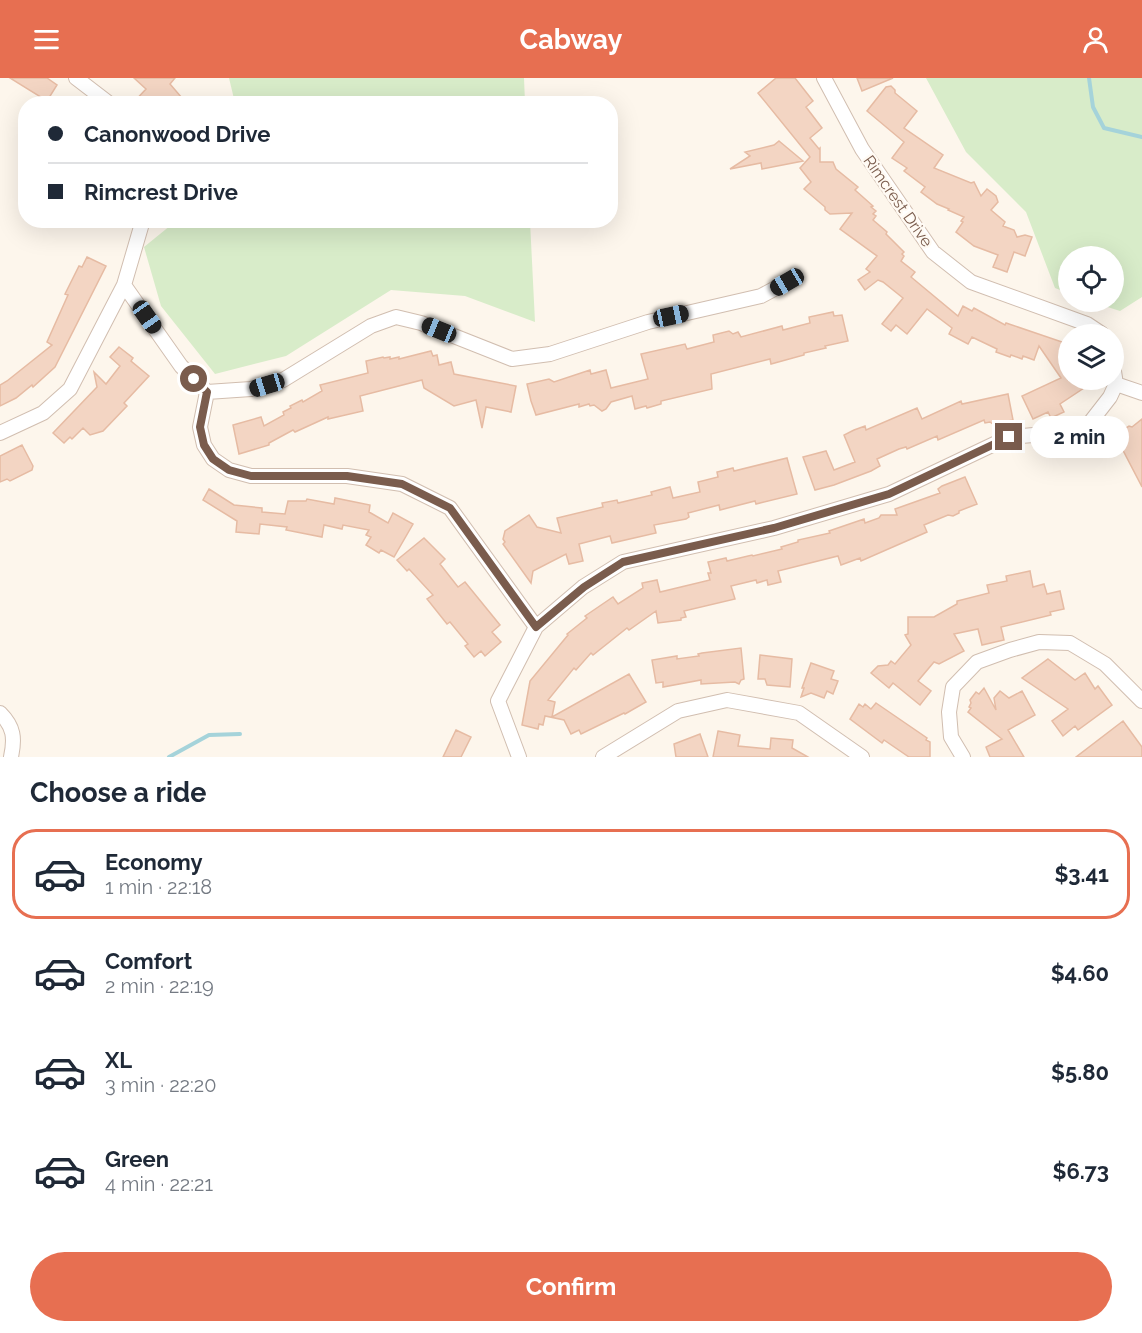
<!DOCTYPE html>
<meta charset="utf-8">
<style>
body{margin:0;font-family:Raleway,sans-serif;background:#f6f6f7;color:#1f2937;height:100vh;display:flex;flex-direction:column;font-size:22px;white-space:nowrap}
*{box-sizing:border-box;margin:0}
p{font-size:20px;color:#747a83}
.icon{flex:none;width:33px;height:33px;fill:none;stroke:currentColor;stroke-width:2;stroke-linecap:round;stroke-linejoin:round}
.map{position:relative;height:679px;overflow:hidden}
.side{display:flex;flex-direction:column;background:#fff;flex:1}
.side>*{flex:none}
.banner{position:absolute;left:18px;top:18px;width:600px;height:132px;border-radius:24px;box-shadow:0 6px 24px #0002;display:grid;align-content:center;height:132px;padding:0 30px;background:#fff}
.controls{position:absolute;left:1058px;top:168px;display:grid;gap:12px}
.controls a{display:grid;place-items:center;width:66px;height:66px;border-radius:50%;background:#fff;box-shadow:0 6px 24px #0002;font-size:30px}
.end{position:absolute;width:27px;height:27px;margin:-14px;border:8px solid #7a5c4d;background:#fff;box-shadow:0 0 0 3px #fff}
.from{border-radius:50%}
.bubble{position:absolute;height:42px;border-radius:21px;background:#fff;box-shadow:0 6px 24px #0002;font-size:20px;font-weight:700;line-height:42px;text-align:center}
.car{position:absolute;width:18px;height:36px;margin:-18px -9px;border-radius:8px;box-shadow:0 0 4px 2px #0007;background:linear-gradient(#222 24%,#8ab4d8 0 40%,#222 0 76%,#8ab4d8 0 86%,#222 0)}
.banner b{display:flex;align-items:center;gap:21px;height:57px;font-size:22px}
.banner b+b{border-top:2px solid #e0e1e3}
.banner i{width:15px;height:15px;background:#1f2937}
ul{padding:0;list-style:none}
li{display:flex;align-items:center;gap:18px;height:90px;margin:0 12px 9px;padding:0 18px;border:3px solid transparent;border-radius:24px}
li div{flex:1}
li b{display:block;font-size:22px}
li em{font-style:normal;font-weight:700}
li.current{border-color:#e76f51}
li>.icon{width:54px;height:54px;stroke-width:1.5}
h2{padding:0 30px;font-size:27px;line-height:72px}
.action{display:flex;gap:12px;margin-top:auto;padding:12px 30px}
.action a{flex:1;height:69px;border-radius:36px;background:#e76f51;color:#fff;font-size:24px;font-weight:700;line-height:69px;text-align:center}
header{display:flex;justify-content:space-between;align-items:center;height:78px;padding:0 30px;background:#e76f51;color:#fff;font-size:27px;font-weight:700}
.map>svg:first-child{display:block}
</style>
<header><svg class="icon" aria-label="menu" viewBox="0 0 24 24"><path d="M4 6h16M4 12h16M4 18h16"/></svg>Cabway<svg class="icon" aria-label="person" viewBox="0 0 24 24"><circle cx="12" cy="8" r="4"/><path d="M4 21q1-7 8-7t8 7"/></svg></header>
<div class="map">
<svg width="1142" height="679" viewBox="0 0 1142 679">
<rect width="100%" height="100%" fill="#fdf6ec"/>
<path fill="#d8ecc9" d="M229 0H524L525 25H235Z
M926 0H1142V219L1120 233 1092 224H1113V178H1068V215L1055 210 1026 134 966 74Z
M176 143H530L535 244 465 218 391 212 286 278 215 296 161 228 144 169Z"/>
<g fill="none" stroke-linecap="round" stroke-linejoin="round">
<path stroke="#a5d3da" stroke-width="4" d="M1089 0 1093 29 1104 50 1142 59
M169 679 209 657 240 656"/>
</g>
<path fill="#f3d5c3" stroke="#e6bba3" stroke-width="1.5" d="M10 0H47L57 7 47 23Z
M134 0H175L170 6 182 20 177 26H132L146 11Z
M776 0H795L813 23 806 29 822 50 810 60 819 71 820 70V84H833L836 91 858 109 855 112 873 128 871 129 876 133 873 136 876 138 873 142 887 154 886 156 904 174 902 176 904 178 901 183 915 194 911 199 958 238 963 228 972 233 974 230 1005 247 1006 245 1068 266V302H1096L1060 326 1064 334 1051 340 1048 334 1033 341 1022 318 1061 300 1039 268 1034 282 1023 278 1022 281 1011 277 1010 279 996 274 997 271 972 259 968 266 949 256 952 250 927 231 907 256 896 247 891 253 882 246 903 220 883 204 878 202 865 212 858 202 870 194 866 191 877 178 840 151 852 135 830 136 825 132V129L804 111 811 104 800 90 810 79 758 15Z
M857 0H893L862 13Z
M891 8 895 12V15L917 33 904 50 943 77 934 90 971 105 974 104 981 118 987 111 996 118 998 124 991 132 1005 144 1003 148 1014 152 1017 159 1025 157 1032 159 1025 178 1014 174 1007 194 993 189 998 177 974 168 956 154 963 144 961 143 964 139 948 132 949 131 937 126 921 114 925 109 904 93 907 90 892 80 904 64 867 33 886 9Z
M779 63 803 83 762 91 761 85 730 91 750 78 745 74 774 67Z
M87 179 106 188 55 289 33 309 32 307 16 320 0 328V307L7 303 52 267 47 264 68 217 65 216 79 188 82 189Z
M833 234 834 238 842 237 848 263 825 268 826 270 804 275V277L771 286 770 281 711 296 712 311 661 323V326L647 330 646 328 635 331 632 318 611 324 606 331 602 333 594 327 590 328 589 326 579 329V326L536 337 531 323 527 306 549 301 554 304 590 292 591 296 606 292 611 310 648 301 641 276 685 266 687 271 714 264 713 257 729 253 733 256 738 254 741 259 782 248 783 252 810 245 809 239Z
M119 269 133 280 131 283 149 298 124 325 127 328 103 353 90 357 83 350 72 361 70 359 64 365 53 355 97 309 94 294 106 306 120 288 110 279Z
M431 273 433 278 437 277 439 287 451 284 454 296 516 308 511 334 486 329 482 350 476 322 454 328 424 310 422 302 360 318 363 333 328 341V339L295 354 293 352 269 365V367L239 376 233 347 261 339 264 348 284 337 283 334 291 330 290 328 302 322 303 324 322 313 320 307 368 295 366 283 383 279 384 280 390 279V281L399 279V281Z
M1008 316 1013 342 1003 344 997 349 990 344 985 345 984 342 938 362 937 358 907 371 906 369 899 371 877 381 880 388 871 393 834 407 815 412 803 379 826 373 834 392 855 384 844 357 854 352 865 348 866 352 917 330 922 341 961 323 962 326Z
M1142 341V409L1115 357 1129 348 1132 349Z
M22 367 33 388 32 392 10 403 7 401 0 404V378Z
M787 380 797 416 756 426 755 423 720 432 719 427 688 435 689 439 686 441 654 447 656 455 612 465 610 458 579 466 583 483 569 486 566 476 533 493 531 505 503 466 505 464 503 461 505 453 529 437 537 449 561 455 557 440 603 429 602 425 617 422 618 425 652 417 651 414 670 409 673 420 700 414 698 404 718 399 717 394 733 390 734 393Z
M965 399 977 426 959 433V435L953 438 948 437 924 447 927 454 861 483 860 480 841 487 838 478 778 493 781 504 768 507 767 502 757 505 756 502 731 508 735 521 684 533 686 539 681 540V542L658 545 656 533 629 552 627 550 593 577 591 575 576 592 574 590 548 622 555 624 552 639 629 596 646 624 625 636 624 635 581 656 579 652 571 656 564 642 545 638 543 647 539 646 538 651 522 647 530 603 568 557 567 556 587 540 585 538 613 519 618 526 643 510 642 505 657 502 660 514 710 502 708 495H711L708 484 726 480 727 483 752 477 753 478 782 471 781 469 798 464V462L830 455 829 453 864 441 865 445 879 440 881 437H897L895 431 940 415 938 411 942 408Z
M209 411 234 427 262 430V434L285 436 288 423H306L307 421 334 426 335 420 370 427 369 434 388 445 393 435 413 446 394 479 381 472 379 475 366 467 371 459 366 457 369 452 343 447 342 451 324 447 322 459 286 452 287 449 260 446 259 456 236 454 237 443 203 422Z
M424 460 445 481 440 486 458 509 465 504 500 547 492 554 501 564 485 578 481 573 474 579 465 568 468 566 450 544 447 546 427 521 433 517 409 491 407 493 397 482Z
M1030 493 1033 509 1044 506 1047 516 1060 513 1064 531 1050 534 1051 537 1001 549 1004 562 982 567 978 551 954 556 964 573 939 586 934 584 918 603 931 613 920 627 893 605 889 610 871 595 878 588 888 587 891 583 895 586 911 567 905 557 908 556V539H934L957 526V523L989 515 987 507 1007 503 1006 498Z
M741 570 744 601 741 602 739 606 735 604 701 606V602L663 609V604L656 605 652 582 677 578V581L699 578 698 576 702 575Z
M760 577 792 581 790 609 767 607 765 601H758Z
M1048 581 1075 602 1085 595 1095 611 1098 608 1112 627 1078 652 1075 648 1063 658 1052 643 1068 631 1022 600Z
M811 585 834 593 831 601 838 603 833 616 827 613 824 620 811 615 801 619 804 610H802Z
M984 610 996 632 994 620 1000 613 1009 620 1022 613 1035 637 1008 652 1024 679H990L986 669 1002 661 968 634 971 630 969 629 971 625 970 622 976 614 979 616Z
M876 625 927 660 926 662 930 664V679H909L884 662 882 665 850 641 859 626 863 629 865 626 871 631Z
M1123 643 1142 669V679H1076Z
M456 652 471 659 461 679H443Z
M718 653 740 657 738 668 770 671 771 660 793 662 792 670 808 679H713Z
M700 656 708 679H676L674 666Z"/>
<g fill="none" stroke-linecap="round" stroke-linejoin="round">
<g stroke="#d1beb0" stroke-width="16">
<path id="minor" d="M76 0 110 26
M824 0 862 71 933 174 971 204 1087 246 1102 256
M124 207 181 288 207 314 251 311 283 302 371 248 396 239 421 245 512 281 550 276 648 244 761 218 787 204
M1116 306 1142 315
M207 314 200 349 204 367 213 381 229 392 251 398H347L402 406 450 430 536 549
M0 355 43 335 70 311 124 207 143 142
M0 635C14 649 15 660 11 679
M519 679 498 623 536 549 583 509 623 484 774 450 889 416 1009 359 1068 354 1089 346 1110 319 1116 306 1113 287
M603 679 678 633 727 622 799 635 862 679
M963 679 951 659 949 634 953 609 977 584 1010 572 1039 564 1070 565 1105 586 1142 623"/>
</g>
<use href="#minor" stroke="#fff" stroke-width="14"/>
</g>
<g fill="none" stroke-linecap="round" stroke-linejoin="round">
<path stroke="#7a5c4d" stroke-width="8" d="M194 301 207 314 200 349 204 367 213 381 229 392 251 398H347L402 406 450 430 536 549 584 509 623 484 774 450 889 416 1009 359"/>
</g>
<g text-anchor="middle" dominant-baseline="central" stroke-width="4.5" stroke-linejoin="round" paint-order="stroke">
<g font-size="16" fill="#7a5c4d" stroke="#fffaf3">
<text transform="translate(898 123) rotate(55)">Rimcrest Drive</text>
</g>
</g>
</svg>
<div class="controls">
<a><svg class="icon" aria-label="locate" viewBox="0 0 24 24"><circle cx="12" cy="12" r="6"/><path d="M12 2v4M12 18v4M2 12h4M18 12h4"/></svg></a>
<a><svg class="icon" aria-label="layers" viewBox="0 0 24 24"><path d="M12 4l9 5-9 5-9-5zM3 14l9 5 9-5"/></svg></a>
</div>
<i class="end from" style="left:194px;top:301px"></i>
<i class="end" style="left:1009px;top:359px"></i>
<div class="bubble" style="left:1030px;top:338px;width:99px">2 min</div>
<i class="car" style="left:787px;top:204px;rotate:240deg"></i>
<i class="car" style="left:671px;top:238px;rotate:78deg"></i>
<i class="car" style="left:147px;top:239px;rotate:145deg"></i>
<i class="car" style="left:439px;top:252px;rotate:292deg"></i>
<i class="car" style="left:267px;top:307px;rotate:253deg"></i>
<div class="banner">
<b><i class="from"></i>Canonwood Drive</b>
<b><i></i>Rimcrest Drive</b>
</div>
</div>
<section class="side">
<h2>Choose a ride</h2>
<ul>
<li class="current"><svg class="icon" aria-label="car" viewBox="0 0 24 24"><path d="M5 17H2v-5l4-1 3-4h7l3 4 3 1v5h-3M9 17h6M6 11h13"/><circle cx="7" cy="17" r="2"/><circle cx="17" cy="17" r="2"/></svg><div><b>Economy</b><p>1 min · 22:18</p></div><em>$3.41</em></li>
<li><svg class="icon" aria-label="car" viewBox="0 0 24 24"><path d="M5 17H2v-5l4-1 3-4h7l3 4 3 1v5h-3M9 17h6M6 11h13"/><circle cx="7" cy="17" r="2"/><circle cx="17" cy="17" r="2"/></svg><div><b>Comfort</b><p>2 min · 22:19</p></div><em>$4.60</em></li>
<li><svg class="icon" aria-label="car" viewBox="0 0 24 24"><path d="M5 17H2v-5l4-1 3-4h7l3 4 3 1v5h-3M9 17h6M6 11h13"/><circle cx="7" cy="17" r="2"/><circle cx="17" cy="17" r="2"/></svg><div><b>XL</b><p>3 min · 22:20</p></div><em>$5.80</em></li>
<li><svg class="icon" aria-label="car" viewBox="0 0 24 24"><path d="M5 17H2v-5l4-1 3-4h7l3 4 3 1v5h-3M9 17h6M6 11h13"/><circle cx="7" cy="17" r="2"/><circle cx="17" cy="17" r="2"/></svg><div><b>Green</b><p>4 min · 22:21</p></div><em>$6.73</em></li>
</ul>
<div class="action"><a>Confirm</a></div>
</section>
